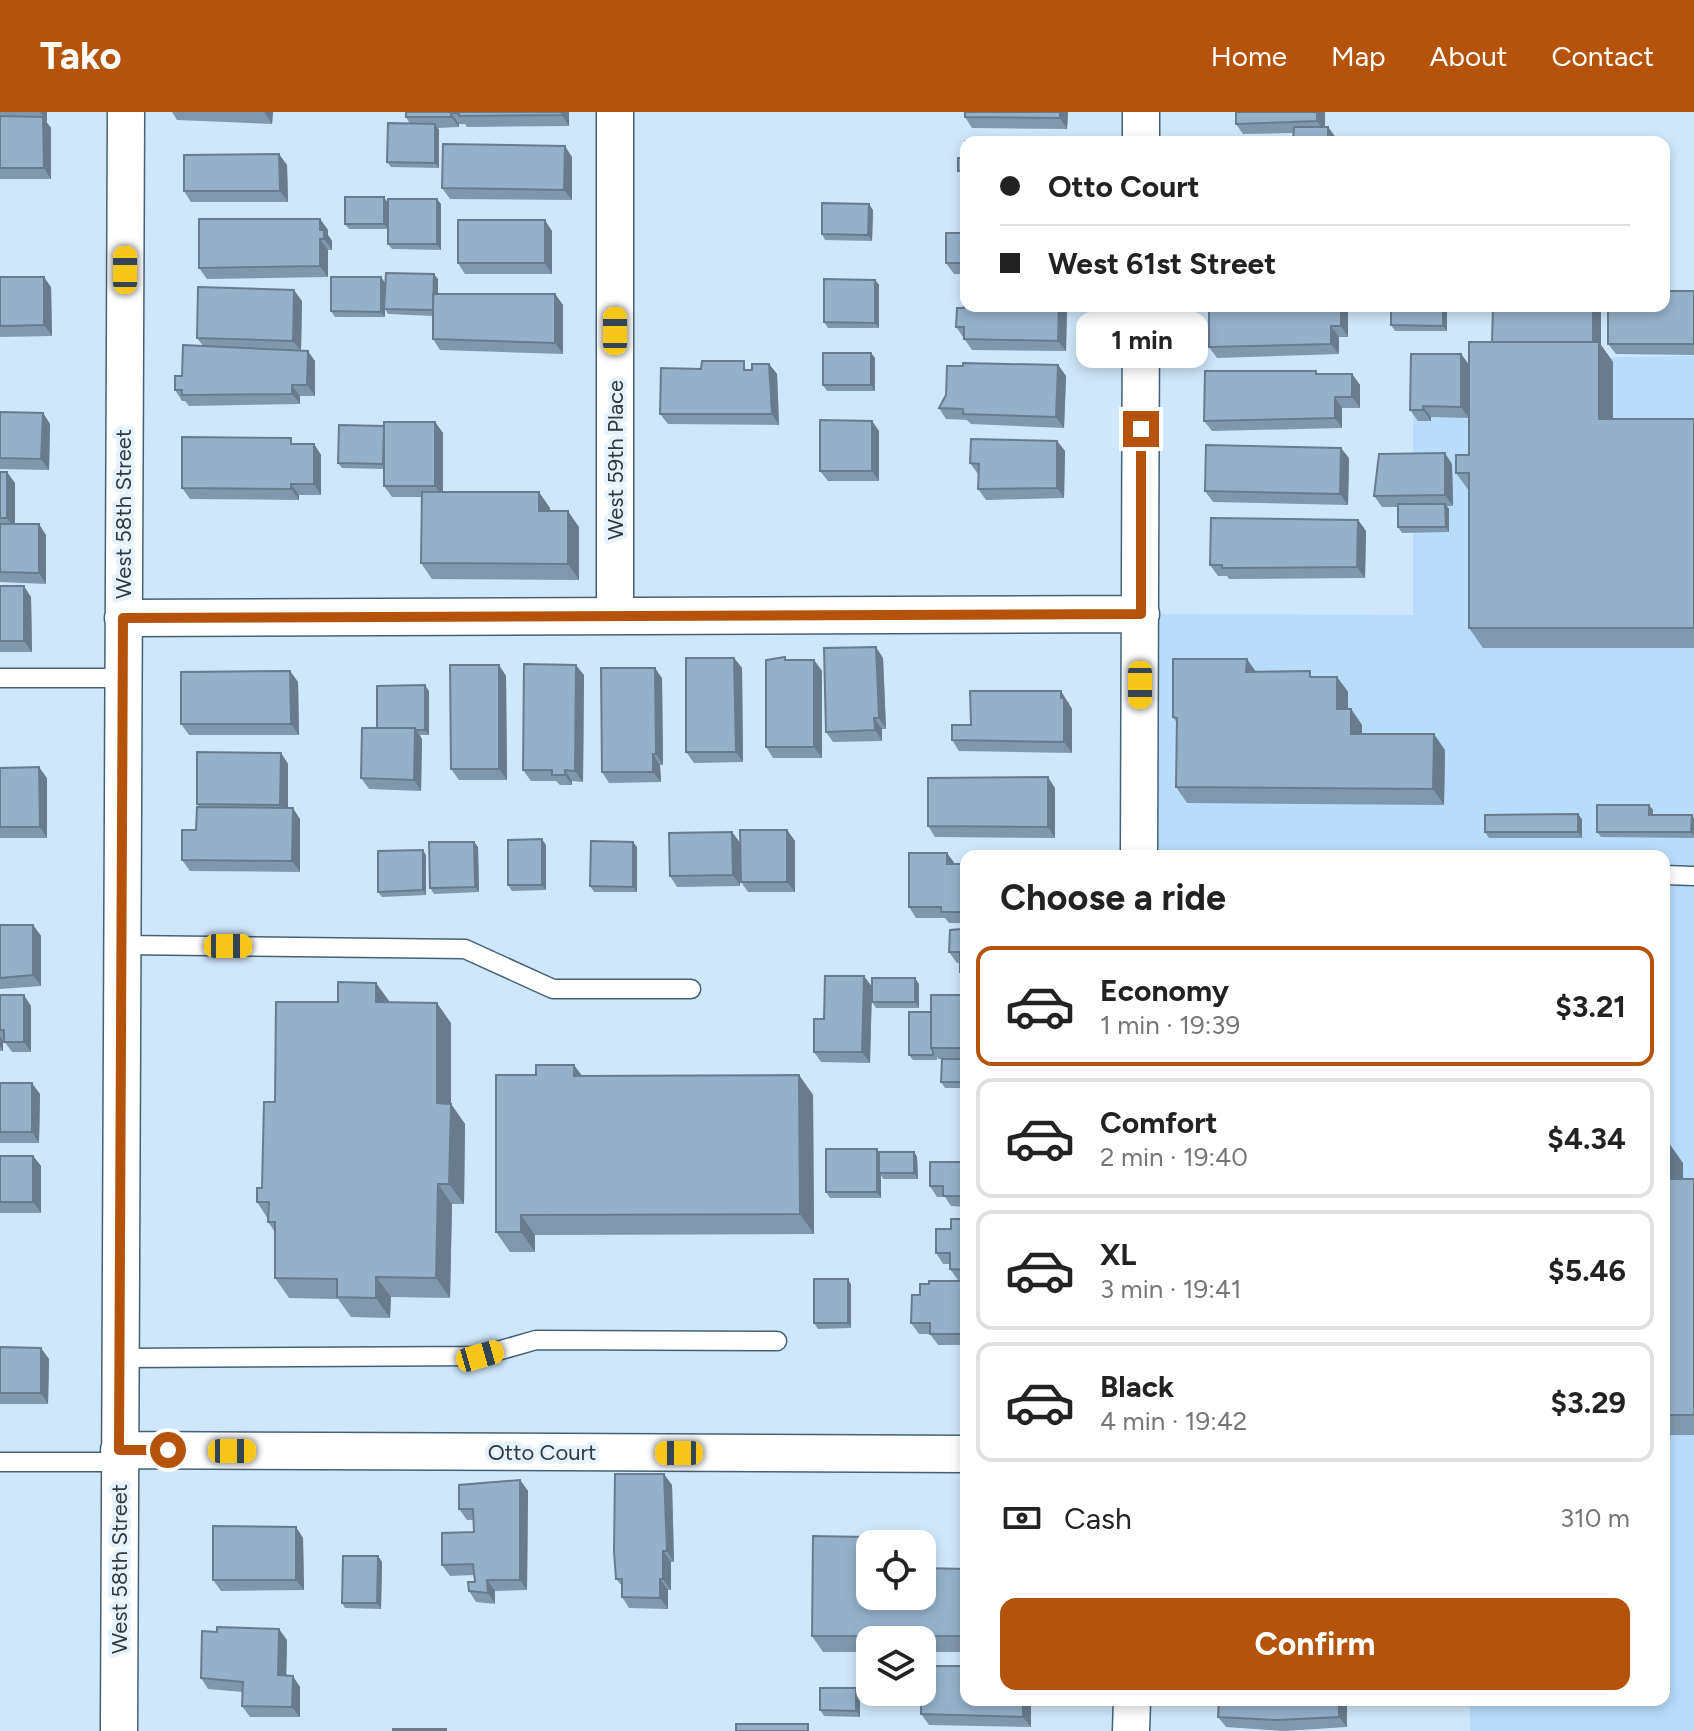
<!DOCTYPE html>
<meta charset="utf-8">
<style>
body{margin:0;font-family:Figtree,sans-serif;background:#f2f2f2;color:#222;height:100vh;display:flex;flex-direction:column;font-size:30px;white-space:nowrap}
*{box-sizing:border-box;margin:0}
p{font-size:26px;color:#767676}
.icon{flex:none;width:44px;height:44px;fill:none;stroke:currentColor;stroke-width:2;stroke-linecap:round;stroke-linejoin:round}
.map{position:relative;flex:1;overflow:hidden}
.sheet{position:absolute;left:960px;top:738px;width:710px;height:856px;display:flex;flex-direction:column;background:#fff;border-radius:16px;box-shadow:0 4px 12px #0003}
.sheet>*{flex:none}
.banner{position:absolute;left:960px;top:24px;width:710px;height:176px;border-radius:16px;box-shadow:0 4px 12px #0003;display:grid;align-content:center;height:176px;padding:0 40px;background:#fff}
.buttons{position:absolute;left:856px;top:1418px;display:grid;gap:16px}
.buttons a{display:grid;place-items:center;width:80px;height:80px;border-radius:16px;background:#fff;box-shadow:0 4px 12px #0003;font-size:40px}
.end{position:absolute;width:36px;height:36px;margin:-18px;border:10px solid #b45309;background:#fff;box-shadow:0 0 0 4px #fff}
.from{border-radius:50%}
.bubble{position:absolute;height:56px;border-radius:16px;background:#fff;box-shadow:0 4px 12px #0003;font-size:26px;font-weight:700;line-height:56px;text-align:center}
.car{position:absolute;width:24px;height:48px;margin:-24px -12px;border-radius:10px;box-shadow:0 0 6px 2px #0007;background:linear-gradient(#f5c518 24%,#345 0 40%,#f5c518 0 76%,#345 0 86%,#f5c518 0)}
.banner b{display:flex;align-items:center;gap:28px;height:76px;font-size:30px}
.banner b+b{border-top:2px solid #e0e0e0}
.banner i{width:20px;height:20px;background:#222}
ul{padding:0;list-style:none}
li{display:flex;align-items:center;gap:24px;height:120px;margin:0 16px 12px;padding:0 24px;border:4px solid #e0e0e0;border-radius:16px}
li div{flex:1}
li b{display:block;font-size:30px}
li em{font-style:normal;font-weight:700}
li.on{border-color:#b45309}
li>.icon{width:72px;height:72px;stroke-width:1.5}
h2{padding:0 40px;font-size:36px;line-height:96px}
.pay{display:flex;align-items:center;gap:20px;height:88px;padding:0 40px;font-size:30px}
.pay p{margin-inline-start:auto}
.cta{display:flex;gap:16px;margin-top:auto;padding:16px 40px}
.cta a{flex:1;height:92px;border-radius:16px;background:#b45309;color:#fff;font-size:32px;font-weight:700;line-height:92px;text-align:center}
header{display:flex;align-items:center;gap:48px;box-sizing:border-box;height:112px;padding:0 40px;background:#b45309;color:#fff}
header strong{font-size:38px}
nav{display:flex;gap:44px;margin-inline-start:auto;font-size:28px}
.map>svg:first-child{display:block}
</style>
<header>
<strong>Tako</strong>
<nav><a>Home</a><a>Map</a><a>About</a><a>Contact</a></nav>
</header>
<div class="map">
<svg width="1694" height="1619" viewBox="0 0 1694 1619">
<rect width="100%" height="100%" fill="#cfe7fb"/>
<path fill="#b8dcfa" d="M1694 244V1619H1470V1588H1664V744H1139L1141 502 1413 503V249Z"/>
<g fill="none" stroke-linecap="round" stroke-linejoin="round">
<g stroke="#466176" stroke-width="21">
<path id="lane" d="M0 566H123
M1664 763 1694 764
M123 833 465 837 553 877H691
M119 1246 480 1244 536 1228 777 1229
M0 1350H119"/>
</g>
<g stroke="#466176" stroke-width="39">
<path id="street" d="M1141 0V30
M615 504V0
M123 506 1141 502
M1139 744 1141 194
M119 1338 966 1342
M119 1619 126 0
M1131 1619 1132 1588"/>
</g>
<use href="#lane" stroke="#fff" stroke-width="18"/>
<use href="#street" stroke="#fff" stroke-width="36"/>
</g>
<path fill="#8098ae" d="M0 0H47L46 10 51 16V67H0Z
M172 0H273L272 12 177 8Z
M406 0H569V14L467 15 465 12H459V15L438 16 439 18V56L391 55 387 50 410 12 406 5Z
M1068 0 1067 17 972 16 965 5Z
M1325 0V15H1328L1336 26V30H1293L1294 21 1243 22 1236 12Z
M572 45V88L450 87 442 76Z
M287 53 288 90H191L184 79Z
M384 85 388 117H349L345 112Z
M441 92V138L392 137 388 132Z
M873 98 872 129 825 128 822 122Z
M966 103V162H954L946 151 964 121Z
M320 107 328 118V123L332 129V138H328V165L207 167 199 156Z
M552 119V162H465L458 151Z
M0 165 51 175 52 224 0 225Z
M381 165 385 171 438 167V182H555L563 193V242L440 238 433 227V204L388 202 385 197V205H335L331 199Z
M875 168 879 173V216H828L824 210Z
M1694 179V243L1616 242 1608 232Z
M302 189 301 238 315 249V284H300V292L189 294 185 289H182L175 278 182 264 203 234 197 226Z
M966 194H1067L1066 239 972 238 956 215Z
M1209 194H1344L1348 199V225H1339V242L1217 246 1209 235Z
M1447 194V219H1395L1391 213Z
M1601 233 1613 250V307H1694V536H1483L1469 516V379L1456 361 1469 343Z
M871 241 875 246V279H827L823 273Z
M1461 242 1469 253V306L1431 305V309H1418L1410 298Z
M769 252 777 262 779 313 668 312 660 302 750 258Z
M1058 253 1066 264 1064 316 971 312 967 308 946 307 939 296Z
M1318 262H1352L1360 273V296H1342V316L1212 319 1204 309Z
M0 300 43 301 50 312 49 358 0 357Z
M872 309 879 319V369H828L820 359Z
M435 310 443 321V380L550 396V399L579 415V468L432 467 421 451 422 385H392L384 374V357L342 356 338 351 384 314Z
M1057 329 1065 339 1064 386 986 388 978 377V362L970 351Z
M296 332H314L321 343V383H299V388L190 387 182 376Z
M1349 346 1348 393 1213 390 1205 379Z
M1452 352 1453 394H1447L1449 397V420L1402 421 1398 415V395H1382L1374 384Z
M0 360 15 371V412L46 423V472L0 470Z
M1358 408 1366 419 1365 466 1229 467 1227 464H1218L1210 453Z
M0 474 31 485 32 540H0Z
M785 545 787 548H814L822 559V646H773L766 635Z
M734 546 742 556 743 650 694 651 686 640Z
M883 546 886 617H882V629L833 630 826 620Z
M1247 547 1256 560 1314 565H1337L1348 580V597H1351L1362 613V622L1445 638 1444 693 1187 691 1176 675 1177 611 1173 605Z
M499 553 506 564 507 668H459L451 657Z
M290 559 298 570 299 623H189L181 612Z
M584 563 583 670 572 669V673H560L556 669H531L523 658Z
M662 566 663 653H660L661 670 609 671 602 660Z
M429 579V623H420L422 627 421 679 369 677 361 666 377 616Z
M1069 590V592L1072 597V641L959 639 952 628 971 613Z
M281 641 288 652V696L300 707V760L190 759 182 748 196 718 199 695 197 692Z
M0 656 47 666V726H0Z
M1055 676V726L935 725 928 714Z
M1653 698V703L1694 707V726L1601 725 1597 720Z
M1582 707V726H1489L1485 720Z
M787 718 795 729V780H748L741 770Z
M732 720 740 731V774L677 775 670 764Z
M474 730 478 735 479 780 434 782 430 776Z
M546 733V778L512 779 508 773Z
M637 735V780H594L590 774Z
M947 741 955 752H966V868L960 860V851H957L949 840 961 817V811H949L945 806H916L909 795Z
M426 743V783L382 785 378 780Z
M0 813H33L41 824V874L0 877Z
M864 864 872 875 870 951 821 950 814 940 824 907Z
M376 871 390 890 451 911V992L465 1012 464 1092H452L450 1186 391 1185 390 1206 351 1205 338 1187 289 1186 275 1166V1120L268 1110V1107L257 1090 262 1076 275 990 338 890Z
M919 872V896H876L872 890Z
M0 883 31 894V940H12L4 929H3V939H0Z
M966 883V947H938L937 944V948H913L909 943 931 900Z
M966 947V976H945L941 970Z
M536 963H799L813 983 814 1122 535 1123V1140H510L496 1120Z
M0 971 40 982 39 1031H0Z
M1664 1031 1683 1051V1067H1694V1323H1664Z
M879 1040H914L917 1045 918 1067H883L881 1063V1086H830L826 1080Z
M0 1044H33L41 1054V1101H0Z
M966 1045V1095L951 1094 945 1085H937L930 1074 963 1050Z
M966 1107V1169L958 1168 950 1157V1152H943L936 1141 951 1117Z
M848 1167 851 1173V1216L818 1217 814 1211Z
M966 1169V1233H938L930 1222H919L911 1211 920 1183Z
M0 1235 49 1247 48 1292H0Z
M520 1368 528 1379 527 1478 495 1479V1492L476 1490 469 1479 475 1470 474 1463 450 1464 442 1453 474 1420V1408H467L459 1397Z
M672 1373 674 1450H671V1478H668V1497L629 1496 622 1485V1474L616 1467Z
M296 1415 303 1426 304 1478 221 1479 213 1468Z
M931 1442V1456L966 1457V1540H922V1528H870V1540H823L812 1524Z
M378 1444 382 1450 381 1497 345 1496 342 1491Z
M287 1528 286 1564 300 1575V1605H250L242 1594 243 1580 208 1577 201 1566Z
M856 1576 860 1582V1605L824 1604 820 1598Z
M966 1588H1041V1591H1031V1615L929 1613 921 1602Z
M1347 1588V1615L1284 1619 1226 1615 1218 1605Z"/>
<path fill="#687c8d" d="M40 0H47V10Z
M265 0H273L272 12 265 1Z
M562 0H569V14L562 3Z
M1060 0H1068L1067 17 1060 6Z
M1317 0H1325V20L1317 9Z
M451 1 459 12V15L451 5Z
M43 5 51 16V67L44 56Z
M435 12 439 18V56L435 51Z
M1328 15 1336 26V30H1328Z
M565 34 572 45V88L564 78Z
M279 42 287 53 288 90 280 79Z
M384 85 388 91V117L384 112Z
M437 87 441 92V138L437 132Z
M869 92 873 98 872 129 868 123Z
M320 107 328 118V123L332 129V138L324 127 320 118Z
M545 108 552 119V162L545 151Z
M320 127 328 138V165L320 154Z
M434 162 438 167V204L434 198Z
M44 165 51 175 52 224 44 213Z
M381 165 385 171V205L381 200Z
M875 168 879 173V216L875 211Z
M294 178 302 189 301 239 293 229Z
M555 182 563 193V242L555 231Z
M1059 194H1067L1066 239 1058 229Z
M1341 194H1344L1348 199V225L1341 214Z
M1443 194H1447V219L1443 214Z
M1593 194H1601V233L1613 250V327L1599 307 1593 231Z
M1331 214 1339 225V242L1331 232Z
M308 239 315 249V284L307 273Z
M871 241 875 246V279L871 273Z
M1461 242 1469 253V306L1461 295Z
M769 252 777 262 779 313 772 302Z
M1058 253 1066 264 1064 316 1056 305Z
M1352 262 1360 273V296L1352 285Z
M292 273 300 284V292L292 282Z
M1335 285 1342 296V316L1335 306Z
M1423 294 1431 305V309L1423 298Z
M43 301 50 312 49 358 41 347Z
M872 309 879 319V369L872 359Z
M435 310 443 321V385L435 374Z
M1057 329 1065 339 1064 386 1057 376Z
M314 332 321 343V383L314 372Z
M1341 336 1349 346 1348 393 1340 382Z
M1445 341 1452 352 1453 394 1445 383Z
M7 360 15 371V416L7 406Z
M291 372 299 383V388L291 377Z
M539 380 550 396V415L539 399Z
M1445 392 1449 397V420L1446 415Z
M568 399 579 415V468L568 452Z
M1358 408 1366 419 1365 466 1357 455Z
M39 412 46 423V472L39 461Z
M24 474 31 485 32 540 24 529Z
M876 535 883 546 886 617 879 606Z
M734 546 742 556 743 650 736 640Z
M1247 547 1258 563 1246 560Z
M814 548 822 559V646L814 635Z
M499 553 506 564 507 668 499 657Z
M576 553 584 563 583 670 575 659Z
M655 556 662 566 663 653 656 642Z
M290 559 298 570 299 623 291 612Z
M1337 565 1348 580V613L1337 597Z
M425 573 429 579V623L425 618Z
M1061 579 1072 597V641L1064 630Z
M1351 597 1362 613V637L1351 622Z
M874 606 882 617V629L875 618Z
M415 616 422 627 421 679 414 668Z
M1434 622 1445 638 1444 693 1433 677Z
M281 641 288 652V703L280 693Z
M653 642 660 653 661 670 653 660Z
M39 655 47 666V726L40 715Z
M565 658 572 669V673L565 663Z
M1048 665 1055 676V726L1048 715Z
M1649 693 1653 698V708L1649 703Z
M293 696 300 707V760L292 749Z
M1578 702 1582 707V726L1578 720Z
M1692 703 1694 707V724L1691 720Z
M787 718 795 729V780L787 770Z
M732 720 740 731V774L733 763Z
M542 727 546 733V778L542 773Z
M474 730 478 735 479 780 475 775Z
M633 730 637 735V780L633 775Z
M423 738 426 743V783L423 778Z
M947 741 955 752H947Z
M33 813 41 824V874L33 863Z
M864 864 872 875 870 951 862 940Z
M915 866 919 872V896L915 890Z
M376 871 390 891 376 890Z
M24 883 31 894V940L24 930Z
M437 891 451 911V992L465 1012 464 1092 449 1072 437 991Z
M0 924 3 929V939L0 934Z
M574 953 589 973 574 964Z
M799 963 813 983 814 1122 800 1102Z
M32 971 40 982 39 1031 32 1020Z
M1669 1031 1683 1051V1087L1669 1067Z
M877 1037 881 1043 879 1061 881 1063V1086L877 1080Z
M914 1040 917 1045 918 1067 914 1061Z
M33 1044 41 1054V1101L33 1090Z
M438 1072 452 1092 450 1186 436 1166Z
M521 1103 535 1123V1140L521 1120Z
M376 1165 391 1185 390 1206 376 1186Z
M848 1167 851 1173V1216L848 1211Z
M41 1236 49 1247 48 1292 41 1281Z
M664 1362 672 1373 674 1450 667 1439Z
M520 1368 528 1379 527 1478 520 1468Z
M296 1415 303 1426 304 1478 296 1468Z
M920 1426 931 1442V1472L922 1458V1432H920Z
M663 1439 671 1450V1478L663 1467Z
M378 1444 382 1450 381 1497 377 1491Z
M660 1467 668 1478V1497L660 1486Z
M487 1468 495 1479V1492L488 1481Z
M279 1517 287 1528 286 1574 278 1563Z
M293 1564 300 1575V1605L292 1595Z
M856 1576 860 1582V1605L856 1599Z
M1023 1588H1029L1031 1591V1615L1023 1605Z
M1339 1588H1347V1615L1339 1605Z"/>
<path fill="#95b1ca" stroke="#687c8d" stroke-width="2" d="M406 0H562V3L459 4V1H451V5H406Z
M965 0H1060V6L965 5Z
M1236 0H1317V9L1236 12Z
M0 4 43 5 44 56H0Z
M388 11 435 12V51L387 50Z
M1294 15H1328V30H1293Z
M1059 28V30H966V81H964V58L958 59V46H965V29Z
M443 32 565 34 564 78 442 76Z
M279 42 280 79H184V43Z
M345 85H384V112H345Z
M388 87H437V132H388Z
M822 91 869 92 868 123 822 122Z
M964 103H966V155H964V151H946V121H964Z
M199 107H320V118H324V127H320V154L199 156Z
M458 108H545V151H458Z
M386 161 434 162 433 198 384 197Z
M0 165H44V213L0 214Z
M331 165H381V200L331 199Z
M824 167 875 168V211L824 210Z
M198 175 294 178 293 229 197 226Z
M965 176H966V194H1059L1058 229 964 227V215H956L957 196H964Z
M1664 179H1694V232H1608V194H1664Z
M433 182H555V231L433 227Z
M1209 194H1341V214H1331V232L1209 235Z
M1391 194H1443V214L1391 213Z
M1493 194H1593V230H1492Z
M1469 230H1599V307H1694V516H1469V361H1456V343H1469Z
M183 233 308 239 307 273H292V282L182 283V278H175V264H182Z
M823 241H871V273H823Z
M1411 242H1461V295L1423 294V298H1410Z
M702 249H744V258H752V252H769L772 302H660L661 256 701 257Z
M963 251 1058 253 1056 305 963 302V297L939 296 946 283 947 254H963Z
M1205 259H1316V262H1352V285H1335V306L1204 309Z
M0 300 43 301 41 347 0 346Z
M820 308 872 309V359H820Z
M384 310H435V374H384Z
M339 313 384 314 383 352 338 351Z
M182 325 291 326V332H314V372H291V377L182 376Z
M971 327 1057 329V376L978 377 979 352 970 351Z
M1206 333 1341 336 1340 382 1205 379Z
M1445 341V383L1374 384 1379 342Z
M0 360H7V406H0Z
M422 380H539V399H568V452L421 451Z
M1398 392H1445L1446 415H1398Z
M1211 406 1358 408 1357 455 1222 456V453H1210Z
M0 412H39V461L0 460Z
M0 474H24V529H0Z
M876 535 879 606H874L875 618 826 620 824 536Z
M785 545V548H814V635H766V548Z
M686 546H734L736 640H686Z
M1173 547H1247L1246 560 1310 559V565H1337V597H1351V622H1434L1433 677 1176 675 1177 606 1173 605Z
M524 552 576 553 575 659 565 658V663H552V658H523Z
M450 553H499V657H451Z
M601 556H655L656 642H653V660H602Z
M290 559 291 612H181V560Z
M425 573V618H415V616H377V574Z
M970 579H1061V586H1064V630L952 628V613H971Z
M362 616H415L414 668 361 666Z
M197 640 281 641 280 693 197 692Z
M39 655 40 715H0V656Z
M1048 665V715L928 714V666Z
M1597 693H1649V703H1692L1691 720H1597Z
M197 695 293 696 292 749 182 748V718H196Z
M1578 702V720H1485V703Z
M740 718H787V770H741Z
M732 720 733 763 670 764 669 721Z
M542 727V773H508V728Z
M591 729 633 730V775L590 774Z
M429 730H474L475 775 430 776Z
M423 738V778L378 780V739Z
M909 741H947V752H966V800H941V795H909Z
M961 810H966V860H960V840H949L950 818 961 817Z
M0 813H33V863L0 866Z
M825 864H864L862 940H814V907H824Z
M872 866H915V890H872Z
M338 870 376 871V890L437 891V991L451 992 449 1072H438L436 1166 376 1165V1186L337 1185V1167L275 1166V1110H268L269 1090H257V1076H262L264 990H275L276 890H338Z
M0 883H24V930H4V918H0Z
M931 883H966V936H931Z
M909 900H931V936L933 939V943H909Z
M942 947H966V970H941Z
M536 953H574V964L799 963 800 1102 521 1103V1120H496V963H536Z
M0 971H32V1020H0Z
M1664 1031H1669V1067H1694V1303H1664Z
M826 1037H877V1080H826Z
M879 1040H914V1061H879Z
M0 1044H33V1090H0Z
M963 1045H966V1084H943V1074H930V1050H963Z
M951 1107H966V1158L950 1157V1141H936V1117H951Z
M814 1167H848V1211H814Z
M929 1169H966V1222H930V1211H911L912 1183H920V1172H929Z
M0 1235 41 1236V1281H0Z
M615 1362H664L667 1439H663V1467H660V1486L622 1485V1467H616L614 1439Z
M520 1368V1468H487L488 1481 469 1479 468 1470H475L473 1452 442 1453V1421L474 1420 473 1397H459V1373Z
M213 1414 296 1415V1468H213Z
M813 1424 920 1426V1432H870V1484H922V1456L966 1457V1524H812Z
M343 1444H378L377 1491H342Z
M217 1515 279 1517 278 1563 293 1564 292 1595 242 1594 243 1570 201 1566 202 1519 217 1520Z
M922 1554H966V1588H1023V1605L921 1602Z
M820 1576H856V1599L820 1598Z
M1219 1588H1339V1605L1277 1608 1218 1605Z
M736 1612H808V1619H736Z
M393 1617H446V1619H393Z"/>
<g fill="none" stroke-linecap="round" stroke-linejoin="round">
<path stroke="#b45309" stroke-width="10" d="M168 1338H119L123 506 1141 502V317"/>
</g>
<g text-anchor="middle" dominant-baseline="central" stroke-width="8" stroke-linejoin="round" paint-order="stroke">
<g font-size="22" fill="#2c3842" stroke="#e6f2fd">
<text transform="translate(615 348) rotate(-90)">West 59th Place</text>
<text transform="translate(123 402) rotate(-90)">West 58th Street</text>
<text x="542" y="1340">Otto Court</text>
<text transform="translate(119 1457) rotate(-90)">West 58th Street</text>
</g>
</g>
</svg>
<div class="buttons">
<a><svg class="icon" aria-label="locate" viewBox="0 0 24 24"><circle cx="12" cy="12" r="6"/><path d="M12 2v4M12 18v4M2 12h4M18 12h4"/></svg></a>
<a><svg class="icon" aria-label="layers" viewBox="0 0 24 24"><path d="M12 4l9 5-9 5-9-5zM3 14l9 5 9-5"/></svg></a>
</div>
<i class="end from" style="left:168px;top:1338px"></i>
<i class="end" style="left:1141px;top:317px"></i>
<div class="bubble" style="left:1076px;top:200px;width:132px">1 min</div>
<i class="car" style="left:125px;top:158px;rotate:0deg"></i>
<i class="car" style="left:615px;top:219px;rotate:0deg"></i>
<i class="car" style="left:1140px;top:573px;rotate:180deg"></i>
<i class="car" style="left:228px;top:834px;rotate:90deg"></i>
<i class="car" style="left:480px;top:1244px;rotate:74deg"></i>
<i class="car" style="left:232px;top:1339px;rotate:90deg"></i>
<i class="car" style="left:679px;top:1341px;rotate:270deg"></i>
<div class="banner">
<b><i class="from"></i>Otto Court</b>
<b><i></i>West 61st Street</b>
</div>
<section class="sheet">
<h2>Choose a ride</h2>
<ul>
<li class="on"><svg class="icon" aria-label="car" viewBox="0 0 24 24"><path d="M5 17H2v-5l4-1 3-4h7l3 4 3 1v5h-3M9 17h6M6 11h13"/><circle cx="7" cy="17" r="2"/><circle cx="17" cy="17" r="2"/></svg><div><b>Economy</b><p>1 min · 19:39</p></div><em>$3.21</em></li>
<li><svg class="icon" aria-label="car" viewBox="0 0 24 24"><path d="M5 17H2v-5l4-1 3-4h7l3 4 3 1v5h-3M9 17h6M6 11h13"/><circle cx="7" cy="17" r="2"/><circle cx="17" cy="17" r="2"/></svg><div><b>Comfort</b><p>2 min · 19:40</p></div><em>$4.34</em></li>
<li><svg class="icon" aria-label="car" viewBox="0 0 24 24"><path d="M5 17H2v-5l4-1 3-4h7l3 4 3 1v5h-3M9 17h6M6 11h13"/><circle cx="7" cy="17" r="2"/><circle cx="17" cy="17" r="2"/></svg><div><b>XL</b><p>3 min · 19:41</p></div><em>$5.46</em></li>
<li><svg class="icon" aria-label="car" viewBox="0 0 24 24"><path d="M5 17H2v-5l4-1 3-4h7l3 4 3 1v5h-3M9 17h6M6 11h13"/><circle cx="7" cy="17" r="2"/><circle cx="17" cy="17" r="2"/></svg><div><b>Black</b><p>4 min · 19:42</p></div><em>$3.29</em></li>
</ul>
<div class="pay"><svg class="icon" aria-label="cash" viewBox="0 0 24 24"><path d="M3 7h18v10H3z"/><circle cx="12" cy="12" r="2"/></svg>Cash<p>310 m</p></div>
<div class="cta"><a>Confirm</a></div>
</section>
</div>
